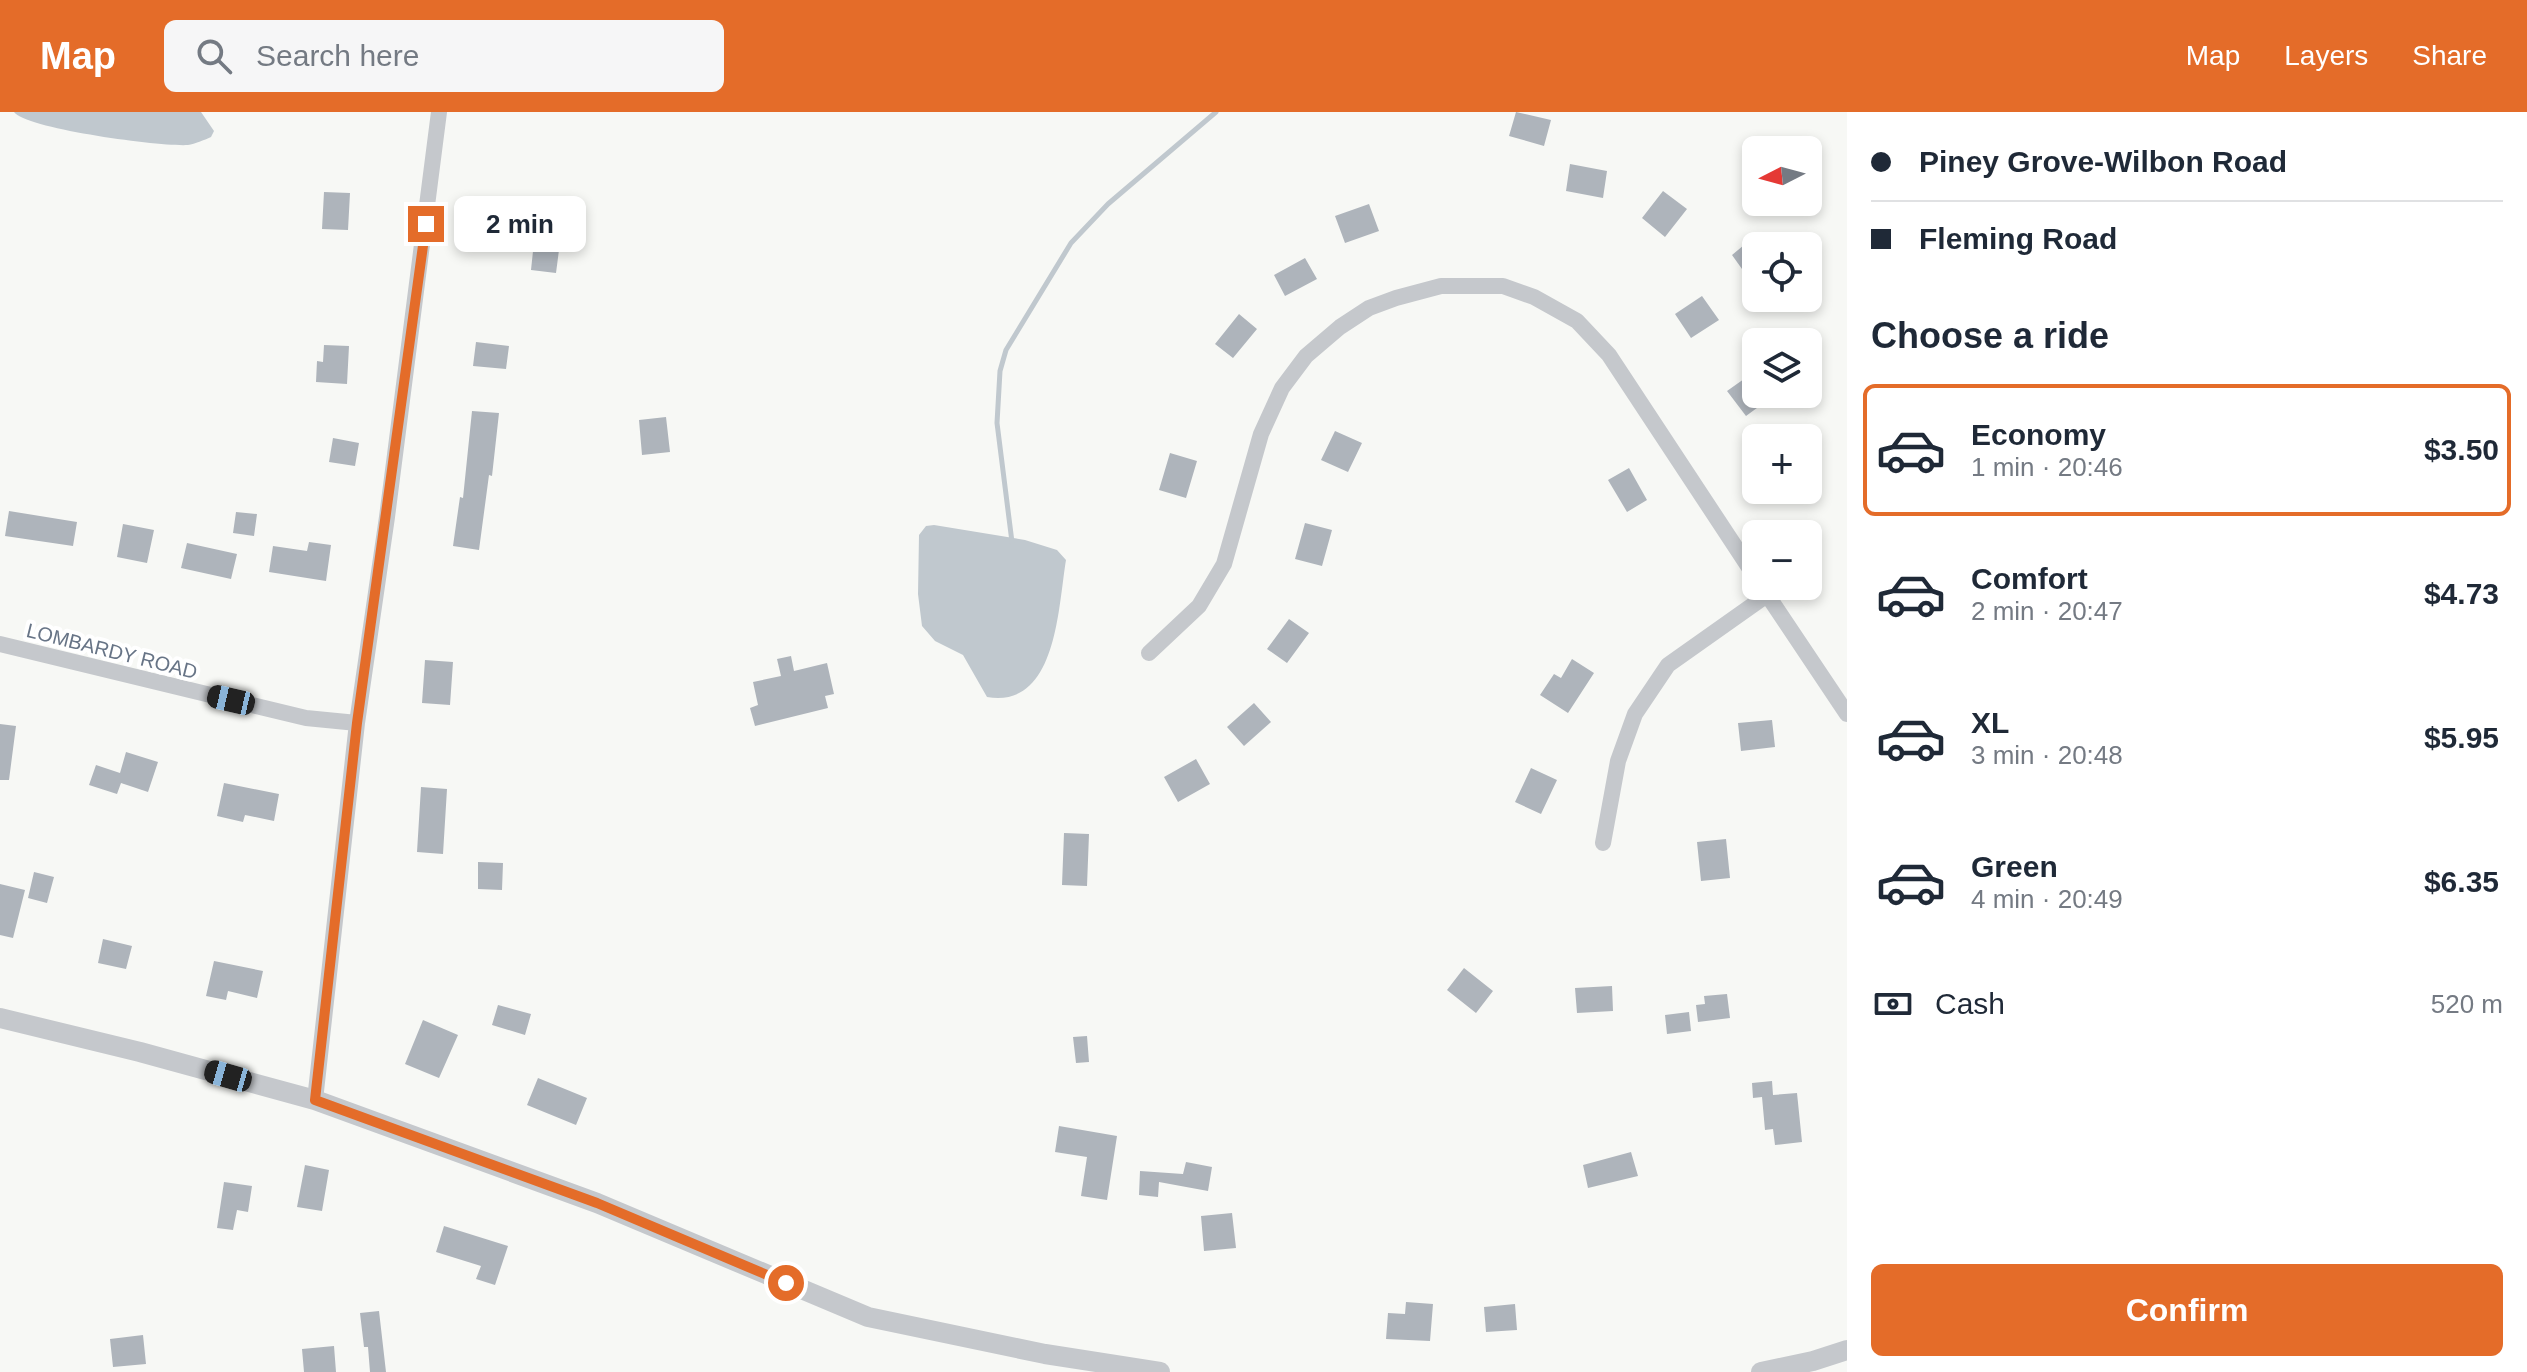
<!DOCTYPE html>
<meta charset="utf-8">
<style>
body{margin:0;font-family:Arial,sans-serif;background:#f6f6f7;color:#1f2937;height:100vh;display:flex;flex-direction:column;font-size:30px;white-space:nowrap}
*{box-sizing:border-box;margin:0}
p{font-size:26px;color:#747a83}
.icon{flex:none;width:44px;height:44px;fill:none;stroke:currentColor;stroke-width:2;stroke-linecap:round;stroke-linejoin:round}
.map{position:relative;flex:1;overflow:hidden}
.side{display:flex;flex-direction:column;background:#fff;width:680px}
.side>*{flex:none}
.top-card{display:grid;align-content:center;height:176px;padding:0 24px;background:#fff}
.needle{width:52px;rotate:264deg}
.buttons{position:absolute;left:1742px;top:24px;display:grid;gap:16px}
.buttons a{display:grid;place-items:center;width:80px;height:80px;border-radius:12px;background:#fff;box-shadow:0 4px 12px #0003;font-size:40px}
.end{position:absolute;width:36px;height:36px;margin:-18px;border:10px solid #e46c29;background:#fff;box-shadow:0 0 0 4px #fff}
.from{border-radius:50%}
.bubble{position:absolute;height:56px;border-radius:12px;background:#fff;box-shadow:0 4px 12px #0003;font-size:26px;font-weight:800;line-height:56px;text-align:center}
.car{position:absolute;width:24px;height:48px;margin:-24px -12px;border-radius:10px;box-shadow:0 0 6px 2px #0007;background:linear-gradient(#222 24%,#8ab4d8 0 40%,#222 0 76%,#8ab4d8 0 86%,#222 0)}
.top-card b{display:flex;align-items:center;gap:28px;height:76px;font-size:30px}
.top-card b+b{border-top:2px solid #e0e1e3}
.top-card i{width:20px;height:20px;background:#1f2937}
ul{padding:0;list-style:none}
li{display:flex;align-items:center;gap:24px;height:132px;margin:0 16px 12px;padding:0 8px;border:4px solid transparent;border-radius:12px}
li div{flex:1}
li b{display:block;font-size:30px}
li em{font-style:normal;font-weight:800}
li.current{border-color:#e46c29}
li>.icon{width:72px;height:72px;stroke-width:1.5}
h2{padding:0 24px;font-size:36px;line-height:96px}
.pay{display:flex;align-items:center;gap:20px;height:88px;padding:0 24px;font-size:30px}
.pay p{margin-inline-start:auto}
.action{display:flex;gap:16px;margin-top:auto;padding:16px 24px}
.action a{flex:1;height:92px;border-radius:12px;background:#e46c29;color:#fff;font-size:32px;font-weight:800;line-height:92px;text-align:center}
header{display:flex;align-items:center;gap:48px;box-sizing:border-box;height:112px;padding:0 40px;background:#e46c29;color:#fff}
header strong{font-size:38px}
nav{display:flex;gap:44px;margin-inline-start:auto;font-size:28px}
.search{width:560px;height:72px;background:#f6f6f7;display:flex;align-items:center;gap:20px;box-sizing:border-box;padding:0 28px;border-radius:12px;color:#747a83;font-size:30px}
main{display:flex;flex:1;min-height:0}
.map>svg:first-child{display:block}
</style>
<header>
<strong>Map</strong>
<div class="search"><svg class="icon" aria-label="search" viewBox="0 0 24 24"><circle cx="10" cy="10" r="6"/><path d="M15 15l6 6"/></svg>Search here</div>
<nav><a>Map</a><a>Layers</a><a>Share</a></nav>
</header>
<main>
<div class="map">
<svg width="1847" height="1260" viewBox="0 0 1847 1260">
<rect width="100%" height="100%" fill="#f7f8f5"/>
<path fill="#c0c8ce" d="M14 0H201L214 19 211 25C204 28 195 32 188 33 163 35 26 17 14 0Z
M934 413 1025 428 1057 438 1066 448C1058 496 1057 597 987 585L963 543 935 529 922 514 918 482 919 423 926 414Z"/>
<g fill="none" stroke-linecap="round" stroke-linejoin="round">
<path stroke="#c0c8ce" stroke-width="5" d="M1012 430 997 311 1000 259 1006 238 1071 131 1108 92 1216 0"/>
</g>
<path fill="#aeb4bb" d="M1516 0 1551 8 1544 34 1509 24Z
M1570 52 1607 59 1603 86 1566 79Z
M1663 79 1687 97 1665 125 1642 106Z
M324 80 350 81 348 118 322 117Z
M1369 92 1379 119 1345 131 1335 104Z
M536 111 562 115 556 161 531 158Z
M1756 123V145L1742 157 1732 143Z
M1305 146 1317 167 1285 184 1274 163Z
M1702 184 1719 208 1691 226 1675 202Z
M1239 202 1257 217 1233 246 1215 232Z
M476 230 509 234 506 257 473 254Z
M324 233 349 234 347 272 316 270 317 249 323 250Z
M1751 262 1756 269V282H1776L1746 304 1727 279Z
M472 299 499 301 492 364 489 363 479 438 453 434 460 385 463 386Z
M666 305 670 340 642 343 639 308Z
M1335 319 1362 331 1348 360 1321 348Z
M333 326 359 331 355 354 329 350Z
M1170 341 1197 349 1186 386 1159 378Z
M1629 356 1647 388 1627 400 1608 368Z
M9 399 77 410 73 434 5 424Z
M236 400 257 402 254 424 233 421Z
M1305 411 1332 418 1322 454 1295 447Z
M123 412 154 418 147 451 117 445Z
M309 430 331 433 326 469 269 460 273 434 307 439Z
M187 431 237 442 231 467 181 456Z
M1289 507 1309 521 1287 551 1267 537Z
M791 544 794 559 827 551 834 582 825 584 828 596 755 614 750 596 758 593 753 570 781 564 777 547Z
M1572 547 1594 561 1568 601 1540 583 1554 562 1561 566Z
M425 548 453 550 450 593 422 591Z
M1254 591 1271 610 1244 634 1227 615Z
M1772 608 1775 635 1741 639 1738 611Z
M0 612 16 614 9 668H0Z
M126 640 158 650 148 680 121 671 117 682 89 673 96 653 120 661Z
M1196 647 1210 672 1178 690 1164 665Z
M1531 656 1557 668 1541 702 1515 690Z
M224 671 279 682 274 709 245 703 243 710 217 704Z
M421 675 447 677 443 742 417 740Z
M1064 721 1089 722 1087 774 1062 773Z
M1726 727 1730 766 1701 769 1697 730Z
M478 750 503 751 502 778 478 777Z
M34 760 54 765 47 791 28 786Z
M0 772 25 778 13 826 0 823Z
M103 827 132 834 126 857 98 851Z
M214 849 263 859 257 886 228 879 226 888 206 884Z
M1464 856 1493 879 1476 901 1447 878Z
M1612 874 1613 899 1577 901 1575 876Z
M1727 882 1730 906 1698 910 1696 893 1705 892 1704 884Z
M498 893 531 902 525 923 492 913Z
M1689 900 1691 919 1667 922 1665 903Z
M423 908 458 923 439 966 405 952Z
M1087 924 1089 950 1076 951 1073 925Z
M538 966 587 986 576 1013 527 993Z
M1772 969 1773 983 1797 981 1802 1030 1775 1033 1773 1017 1765 1018 1762 985 1753 986 1752 971Z
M1059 1014 1117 1024 1107 1088 1081 1084 1087 1045 1055 1040Z
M1631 1040 1638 1064 1588 1076 1583 1053Z
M1186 1050 1212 1055 1208 1079 1159 1070 1158 1085 1139 1083 1140 1059 1183 1062Z
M305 1053 329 1058 322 1099 297 1095Z
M224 1070 252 1074 248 1100 237 1098 233 1118 217 1116Z
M1232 1101 1236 1136 1204 1139 1201 1104Z
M444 1114 508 1134 495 1173 476 1167 481 1154 436 1140Z
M1406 1190 1433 1192 1430 1229 1386 1227 1388 1201 1405 1202Z
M1515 1192 1517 1218 1486 1220 1484 1195Z
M379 1199 386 1260H370L368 1235H364L360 1201Z
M143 1223 146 1252 113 1255 110 1227Z
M334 1234 336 1260H304L302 1237Z"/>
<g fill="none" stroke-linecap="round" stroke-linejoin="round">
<path stroke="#c5c8cc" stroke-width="16" d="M1762 475 1847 602
M0 532 306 606 357 611
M1149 541 1199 494 1224 452 1261 322 1282 276 1306 244 1340 215 1369 196 1396 186 1441 174H1503L1534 185 1577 209 1609 243 1756 466
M1603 731 1618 649 1635 602 1668 553 1767 483
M315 988 357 611 387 405 439 0"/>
<path stroke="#c5c8cc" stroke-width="20" d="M0 906 140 940 315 988 597 1091 868 1205 1045 1242 1160 1260
M1761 1260 1813 1249 1847 1238"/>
</g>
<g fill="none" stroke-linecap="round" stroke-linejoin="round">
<path stroke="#e46c29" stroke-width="10" d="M426 112 357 611 315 988 597 1091 786 1171"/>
</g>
<g text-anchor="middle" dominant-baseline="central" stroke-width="8" stroke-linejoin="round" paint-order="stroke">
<g font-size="20" fill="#677486" stroke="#fff">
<text transform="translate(112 539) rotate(14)">LOMBARDY ROAD</text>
</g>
</g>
</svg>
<div class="buttons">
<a><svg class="needle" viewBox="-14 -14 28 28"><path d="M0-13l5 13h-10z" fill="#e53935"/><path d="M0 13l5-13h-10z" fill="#747a83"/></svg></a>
<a><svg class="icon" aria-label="locate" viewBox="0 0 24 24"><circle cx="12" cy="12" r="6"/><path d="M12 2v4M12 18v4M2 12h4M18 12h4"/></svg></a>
<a><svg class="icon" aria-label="layers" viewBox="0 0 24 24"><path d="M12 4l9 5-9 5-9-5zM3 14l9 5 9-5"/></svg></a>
<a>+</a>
<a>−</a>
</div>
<i class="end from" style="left:786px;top:1171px"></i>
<i class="end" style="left:426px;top:112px"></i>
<div class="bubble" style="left:454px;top:84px;width:132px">2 min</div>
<i class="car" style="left:231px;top:588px;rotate:283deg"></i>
<i class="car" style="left:228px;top:964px;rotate:286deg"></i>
</div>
<section class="side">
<div class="top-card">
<b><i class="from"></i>Piney Grove-Wilbon Road</b>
<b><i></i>Fleming Road</b>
</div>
<h2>Choose a ride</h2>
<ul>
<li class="current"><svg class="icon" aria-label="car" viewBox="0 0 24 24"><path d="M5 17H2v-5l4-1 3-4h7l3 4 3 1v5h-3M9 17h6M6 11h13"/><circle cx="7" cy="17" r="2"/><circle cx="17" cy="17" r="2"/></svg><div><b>Economy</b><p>1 min · 20:46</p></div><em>$3.50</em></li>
<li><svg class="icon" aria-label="car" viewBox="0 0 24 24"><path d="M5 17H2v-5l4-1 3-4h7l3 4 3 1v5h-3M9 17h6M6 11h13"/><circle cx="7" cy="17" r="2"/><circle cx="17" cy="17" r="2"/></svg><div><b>Comfort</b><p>2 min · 20:47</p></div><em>$4.73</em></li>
<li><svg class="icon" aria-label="car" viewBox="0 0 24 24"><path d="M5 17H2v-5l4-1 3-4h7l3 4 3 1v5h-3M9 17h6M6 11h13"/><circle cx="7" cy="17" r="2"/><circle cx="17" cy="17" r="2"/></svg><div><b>XL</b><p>3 min · 20:48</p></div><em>$5.95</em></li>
<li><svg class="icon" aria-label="car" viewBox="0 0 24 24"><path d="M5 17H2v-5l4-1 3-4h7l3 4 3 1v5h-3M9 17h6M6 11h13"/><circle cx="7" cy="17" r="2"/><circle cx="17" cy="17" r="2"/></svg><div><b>Green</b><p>4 min · 20:49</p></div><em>$6.35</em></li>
</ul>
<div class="pay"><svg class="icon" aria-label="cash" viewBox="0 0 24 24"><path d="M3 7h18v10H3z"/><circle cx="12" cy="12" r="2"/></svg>Cash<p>520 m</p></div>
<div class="action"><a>Confirm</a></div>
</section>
</main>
